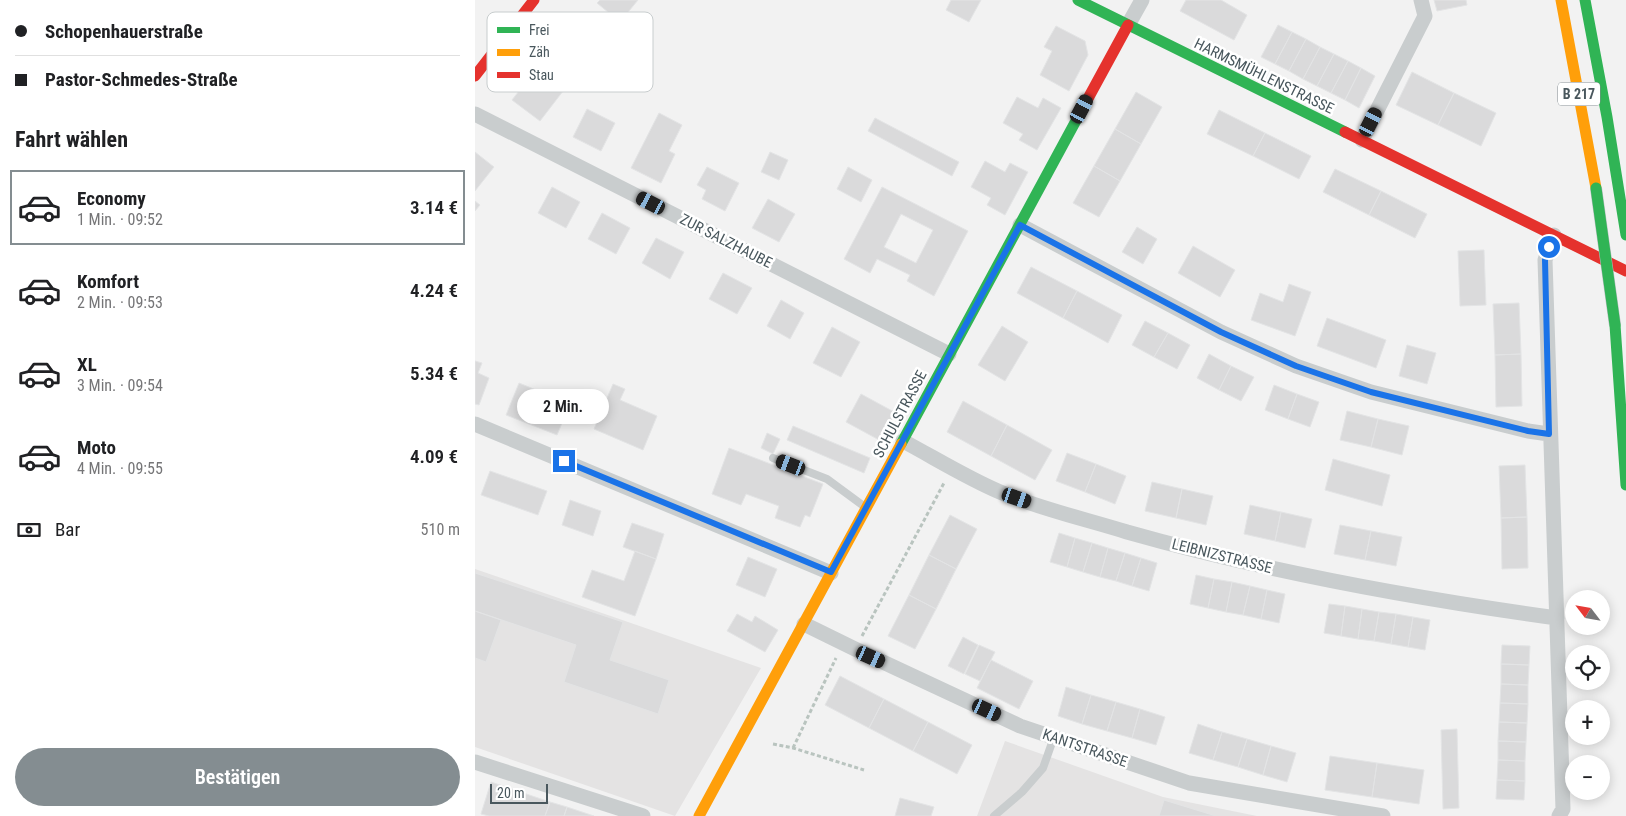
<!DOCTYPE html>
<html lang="de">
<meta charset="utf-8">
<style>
body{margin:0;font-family:"Roboto Condensed",sans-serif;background:#f2f2f2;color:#202124;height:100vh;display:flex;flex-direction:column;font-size:19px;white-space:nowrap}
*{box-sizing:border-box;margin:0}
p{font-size:16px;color:#757577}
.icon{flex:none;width:28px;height:28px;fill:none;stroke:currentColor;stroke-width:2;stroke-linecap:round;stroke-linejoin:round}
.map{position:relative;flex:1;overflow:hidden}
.sheet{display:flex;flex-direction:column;background:#fff;width:475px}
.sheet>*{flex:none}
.hud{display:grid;align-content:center;height:110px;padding:0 15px;background:#fff}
.needle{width:32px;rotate:301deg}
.controls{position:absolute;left:1090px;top:590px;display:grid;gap:10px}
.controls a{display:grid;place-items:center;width:45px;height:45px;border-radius:50%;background:#fff;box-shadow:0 2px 12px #0003;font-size:25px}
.scale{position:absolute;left:15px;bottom:12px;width:58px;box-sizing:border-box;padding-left:5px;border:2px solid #49575d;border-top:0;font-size:14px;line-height:18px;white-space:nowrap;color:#49575d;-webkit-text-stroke:4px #fff;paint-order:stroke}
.end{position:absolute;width:22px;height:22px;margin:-11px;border:6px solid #1a73e8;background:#fff;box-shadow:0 0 0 2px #fff}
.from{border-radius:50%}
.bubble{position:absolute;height:35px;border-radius:18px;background:#fff;box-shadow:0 2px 12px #0003;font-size:16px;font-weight:600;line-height:35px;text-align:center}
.car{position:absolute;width:15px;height:30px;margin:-15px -8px;border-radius:6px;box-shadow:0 0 4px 1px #0007;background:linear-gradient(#222 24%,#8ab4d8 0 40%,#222 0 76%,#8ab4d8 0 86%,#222 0)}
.hud b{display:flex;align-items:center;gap:18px;height:48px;font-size:19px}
.hud b+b{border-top:1px solid #e0e0e0}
.hud i{width:12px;height:12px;background:#202124}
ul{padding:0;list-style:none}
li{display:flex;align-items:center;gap:15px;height:75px;margin:0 10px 8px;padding:0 5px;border:2px solid transparent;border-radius:0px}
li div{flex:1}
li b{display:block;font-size:19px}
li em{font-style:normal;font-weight:600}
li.active{border-color:#848d91}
li>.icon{width:45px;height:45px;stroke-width:1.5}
h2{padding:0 15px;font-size:22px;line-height:60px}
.pay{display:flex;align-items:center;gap:12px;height:55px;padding:0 15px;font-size:19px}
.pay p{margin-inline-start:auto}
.button{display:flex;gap:10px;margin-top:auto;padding:10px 15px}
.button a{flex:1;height:58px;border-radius:30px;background:#848d91;color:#fff;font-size:20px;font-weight:600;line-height:58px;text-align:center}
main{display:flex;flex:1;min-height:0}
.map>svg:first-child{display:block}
</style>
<main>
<section class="sheet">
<div class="hud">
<b><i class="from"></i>Schopenhauerstraße</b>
<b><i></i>Pastor-Schmedes-Straße</b>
</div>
<h2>Fahrt wählen</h2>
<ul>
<li class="active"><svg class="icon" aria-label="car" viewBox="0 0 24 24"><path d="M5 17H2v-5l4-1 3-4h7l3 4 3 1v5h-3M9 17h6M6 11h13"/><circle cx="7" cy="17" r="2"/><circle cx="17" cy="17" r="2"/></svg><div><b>Economy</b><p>1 Min. · 09:52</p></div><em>3.14 €</em></li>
<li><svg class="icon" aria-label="car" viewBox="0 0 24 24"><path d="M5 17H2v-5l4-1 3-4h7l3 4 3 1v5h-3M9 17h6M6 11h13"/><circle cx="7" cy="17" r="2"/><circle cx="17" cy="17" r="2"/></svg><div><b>Komfort</b><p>2 Min. · 09:53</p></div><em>4.24 €</em></li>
<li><svg class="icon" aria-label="car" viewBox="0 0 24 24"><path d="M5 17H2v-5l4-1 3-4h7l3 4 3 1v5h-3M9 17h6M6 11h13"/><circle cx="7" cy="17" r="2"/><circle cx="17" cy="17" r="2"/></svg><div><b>XL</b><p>3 Min. · 09:54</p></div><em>5.34 €</em></li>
<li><svg class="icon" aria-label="car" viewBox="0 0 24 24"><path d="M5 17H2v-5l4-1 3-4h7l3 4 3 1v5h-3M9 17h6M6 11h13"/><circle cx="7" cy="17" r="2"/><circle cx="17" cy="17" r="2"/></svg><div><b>Moto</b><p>4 Min. · 09:55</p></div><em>4.09 €</em></li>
</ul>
<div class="pay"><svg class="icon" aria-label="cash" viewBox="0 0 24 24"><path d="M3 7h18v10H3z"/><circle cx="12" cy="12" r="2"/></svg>Bar<p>510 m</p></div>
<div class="button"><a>Bestätigen</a></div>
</section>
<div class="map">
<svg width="1151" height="816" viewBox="0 0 1151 816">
<rect width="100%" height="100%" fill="#f2f2f2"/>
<path fill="#e4e3e3" d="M0 569 286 668 200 816 0 747Z
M530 741 688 797 782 816H502Z"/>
<path fill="#dadadb" stroke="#e3e4e5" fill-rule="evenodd" d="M125 0H163L145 22 122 3Z
M476 0H506L494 22 471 10Z
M711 0H746L772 15 759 40 705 11Z
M959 0H991L992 5 962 11Z
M803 25 817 32 800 64 786 57Z
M581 26 610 41 613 55 594 91 565 75 577 51 569 47Z
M817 32 831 39 814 71 800 64Z
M831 39 845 47 828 79 814 71Z
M845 47 859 54 842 86 828 79Z
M859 54 873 61 856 93 842 86Z
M68 60 95 82 65 121 37 100Z
M873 61 886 68 870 100 856 93Z
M886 68 900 76 884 108 870 100Z
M937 72 979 93 963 125 921 105Z
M661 92 687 107 666 144 640 129Z
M979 93 1021 113 1006 146 963 125Z
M542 97 563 108 568 98 586 108 562 150 544 140 548 134 528 123Z
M112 109 140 123 126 151 98 137Z
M744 110 790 133 778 156 732 134Z
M184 113 207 125 194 151 200 154 186 183 156 168Z
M400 118 484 162 477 176 393 131Z
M640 129 666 144 645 181 619 166Z
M790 133 836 156 824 179 778 156Z
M0 152 19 167 0 191Z
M295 152 313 160 304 180 286 172Z
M510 161 530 172 535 163 553 172 530 215 512 205 516 198 496 187Z
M619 166 645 181 624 217 598 203Z
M232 167 264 183 250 211 227 199 231 190 222 185Z
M373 167 397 180 386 202 362 189Z
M860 169 906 191 894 215 848 192Z
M77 187 105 202 91 228 63 213Z
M407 187 493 231 459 296 432 281 435 275 402 259 395 273 369 259ZM426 214 458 230 441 263 409 247Z
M906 191 952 214 940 238 894 215Z
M293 199 320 214 304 242 277 228Z
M0 201 5 205 0 211Z
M127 213 155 228 141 254 113 239Z
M662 227 682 239 668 264 647 252Z
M181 238 209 252 195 279 167 263Z
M718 246 760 270 745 297 703 273Z
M1009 250 1011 305 985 306 983 251Z
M556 267 602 291 588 318 542 293Z
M248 273 277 288 262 314 234 299Z
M814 284 836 292 820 336 776 320 785 293 808 302Z
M602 291 647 315 633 343 588 318Z
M306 300 329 313 315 339 292 326Z
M1044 303 1046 354 1020 355 1018 304Z
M852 318 911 340 901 368 842 346Z
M670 321 693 333 679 357 657 345Z
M527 326 553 342 530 381 503 365Z
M357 327 385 342 366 377 338 363Z
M693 333 715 345 702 369 679 357Z
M932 345 961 353 952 384 924 376Z
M734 354 756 366 744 390 722 378Z
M1046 354 1047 406 1021 407 1020 355Z
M0 361 7 363 3 373 14 378 4 405 0 404Z
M756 366 779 377 766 401 744 390Z
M44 383 95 404 82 435 31 415Z
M138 384 150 389 145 400 182 416 168 450 119 429Z
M799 385 822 394 813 419 790 410Z
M386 394 421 413 406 441 371 422Z
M822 394 844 402 835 427 813 419Z
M488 401 532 425 516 456 472 432Z
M872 411 903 419 896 447 865 440Z
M903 419 934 426 927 455 896 447Z
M532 425 577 450 560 480 516 456Z
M318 426 395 458 389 473 312 440Z
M292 433 305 439 298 454 286 448Z
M254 448 348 484 335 517 330 515 325 527 300 518 304 506 271 494 266 505 237 494Z
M592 453 621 464 610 492 581 481Z
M858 459 915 475 907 506 850 490Z
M621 464 651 476 640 504 610 492Z
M1050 465 1052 517 1026 518 1024 466Z
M15 471 72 491 63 515 6 495Z
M677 482 707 489 701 518 670 511Z
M707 489 738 496 731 525 701 518Z
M95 500 126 511 118 536 87 525Z
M775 505 806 512 800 541 769 534Z
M806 512 837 519 830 548 800 541Z
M475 515 502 529 481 569 454 555Z
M1052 517 1053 568 1027 569 1026 518Z
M157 523 189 534 181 559 148 547Z
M865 525 896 531 890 560 859 554Z
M896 531 927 537 921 566 890 560Z
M584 533 600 538 592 567 575 562Z
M600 538 617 543 608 572 592 567Z
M617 543 633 548 625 577 608 572Z
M633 548 650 553 641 581 625 577Z
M160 551 181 559 160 616 107 597 117 570 149 581Z
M650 553 666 558 657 586 641 581Z
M454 555 481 569 461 609 434 595Z
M273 557 302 569 290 597 261 585Z
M666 558 682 563 674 591 657 586Z
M0 573 148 622 135 660 194 680 183 714 89 682 101 645 0 611Z
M721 575 739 579 733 608 715 604Z
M739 579 757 582 751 612 733 608Z
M757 582 775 586 768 615 751 612Z
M775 586 792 590 786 619 768 615Z
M792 590 810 594 804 623 786 619Z
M434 595 461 609 440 649 413 636Z
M854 604 870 606 866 636 849 633Z
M870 606 887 609 883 639 866 636Z
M887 609 904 612 899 641 883 639Z
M0 611 26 620 11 662 0 658Z
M904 612 921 614 916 644 899 641Z
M262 614 277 622 280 616 303 630 290 652 252 631Z
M921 614 938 617 933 647 916 644Z
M938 617 955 620 950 650 933 647Z
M488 637 503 645 489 674 473 666Z
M504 645 520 652 505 681 490 674Z
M1027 645 1055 646 1054 665 1026 664Z
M516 660 558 681 544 709 502 688Z
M1026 664 1054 665 1053 685 1026 684Z
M365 676 409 699 394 728 350 705Z
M1026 684 1053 685V704L1025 703Z
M591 687 616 695 607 724 583 716Z
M616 695 641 702 632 731 607 724Z
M409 699 453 722 438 751 394 728Z
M641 702 665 709 657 738 632 731Z
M1025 703 1053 704 1052 723 1024 722Z
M665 709 690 717 681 745 657 738Z
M453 722 497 745 482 774 438 751Z
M1024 722 1052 723 1051 742 1023 741Z
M723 724 747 732 738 760 714 753Z
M982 729 984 808 968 809 966 730Z
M747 732 772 739 763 767 738 760Z
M772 739 796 746 788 775 763 767Z
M1023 741 1051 742 1050 761 1023 760Z
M796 746 821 753 812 782 788 775Z
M855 756 902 763 897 797 850 790Z
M1023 760 1050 761V781L1022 780Z
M902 763 949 770 944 804 897 797Z
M1022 780 1050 781 1049 800 1021 799Z
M16 782 75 802 70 816H14L6 814Z
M425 798 459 807 456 816H420Z
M689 800 741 816H684Z
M75 802 92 807 89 816H70Z
M92 807 119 816H89Z"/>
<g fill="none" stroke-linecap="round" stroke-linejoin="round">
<path stroke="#b9c4bf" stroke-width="3" stroke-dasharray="4 2.5" stroke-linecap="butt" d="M387 636 469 483
M298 744 318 748 389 770
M318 748 361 658"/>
<path stroke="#c9cdce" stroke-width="8" d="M298 458 352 479 390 507
M519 816 547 792 568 768 579 737"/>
<path stroke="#c9cdce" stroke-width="15" d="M653 25 667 0
M0 114 474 354
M887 140 950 16 946 0
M545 225 746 332 821 366 896 392 1053 431 1074 434
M1079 235 1070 260C1075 443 1083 626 1088 809L1084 816
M0 424 356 573
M428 441C460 458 492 478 525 492 566 509 610 519 652 532 793 572 937 598 1082 618
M329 624 380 649 545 726 714 783 908 816
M0 762 168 816"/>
<path stroke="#30b455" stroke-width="11" d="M603 0 870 132
M1110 0 1132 117 1151 235
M1140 325 1151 485
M426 444 610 104"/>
<path stroke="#ff9f0a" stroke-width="11" d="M1086 0 1121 188
M224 816 426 444"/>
<path stroke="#e5322d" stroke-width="11" d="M0 76 59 0
M610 104 653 25
M870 132 1151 271"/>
<g stroke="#b7bdc0" stroke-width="12" stroke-linecap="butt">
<path id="fast-bridge" d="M1121 188 1140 325"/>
</g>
<use href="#fast-bridge" stroke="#30b455" stroke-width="11"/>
</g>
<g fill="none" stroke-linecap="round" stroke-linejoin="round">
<path stroke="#1a73e8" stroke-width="6" d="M89 461 356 572 545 225 746 332 821 366 896 392 1053 431 1074 434 1070 260 1074 247"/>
</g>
<g text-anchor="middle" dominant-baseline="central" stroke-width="5" stroke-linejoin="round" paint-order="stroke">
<rect fill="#fff" stroke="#80898e" stroke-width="1" x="1083" y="82.5" width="42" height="23" rx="4"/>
<g font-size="14" font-weight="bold" fill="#49575d">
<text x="1104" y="94">B 217</text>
</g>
<g font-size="15" fill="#49575d" stroke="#fff">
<text transform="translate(789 76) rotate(26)">HARMSMÜHLENSTRASSE</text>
<text transform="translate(251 241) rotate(27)">ZUR SALZHAUBE</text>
<text transform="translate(425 414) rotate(-62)">SCHULSTRASSE</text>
<text transform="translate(747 556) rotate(14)">LEIBNIZSTRASSE</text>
<text transform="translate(610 748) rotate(19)">KANTSTRASSE</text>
</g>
</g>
<rect x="12" y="12" width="166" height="80" rx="8" fill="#fff" stroke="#c8cdce" stroke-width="1"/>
<rect x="22" y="27" width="23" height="6" fill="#30b455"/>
<rect x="22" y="49" width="23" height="7" fill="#ff9f0a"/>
<rect x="22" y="72" width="23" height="6" fill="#e5322d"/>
<g font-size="14" fill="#49575d">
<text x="54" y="35">Frei</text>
<text x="54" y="57">Zäh</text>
<text x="54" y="80">Stau</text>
</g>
</svg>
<div class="controls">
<a><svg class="needle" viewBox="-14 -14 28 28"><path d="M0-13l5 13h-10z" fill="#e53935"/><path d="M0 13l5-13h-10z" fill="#757577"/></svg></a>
<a><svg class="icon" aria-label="locate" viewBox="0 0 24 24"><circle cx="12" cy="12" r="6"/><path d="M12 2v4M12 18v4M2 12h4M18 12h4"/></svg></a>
<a>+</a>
<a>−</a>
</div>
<div class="scale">20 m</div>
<i class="end from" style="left:1074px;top:247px"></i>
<i class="end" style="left:89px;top:461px"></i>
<div class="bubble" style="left:42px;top:389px;width:92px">2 Min.</div>
<i class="car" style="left:607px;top:109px;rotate:28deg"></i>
<i class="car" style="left:896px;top:122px;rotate:27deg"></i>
<i class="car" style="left:176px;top:203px;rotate:297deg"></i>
<i class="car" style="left:316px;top:465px;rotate:291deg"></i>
<i class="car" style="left:542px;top:498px;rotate:109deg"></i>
<i class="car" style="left:396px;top:657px;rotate:114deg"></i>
<i class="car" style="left:512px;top:710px;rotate:115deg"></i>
</div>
</main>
